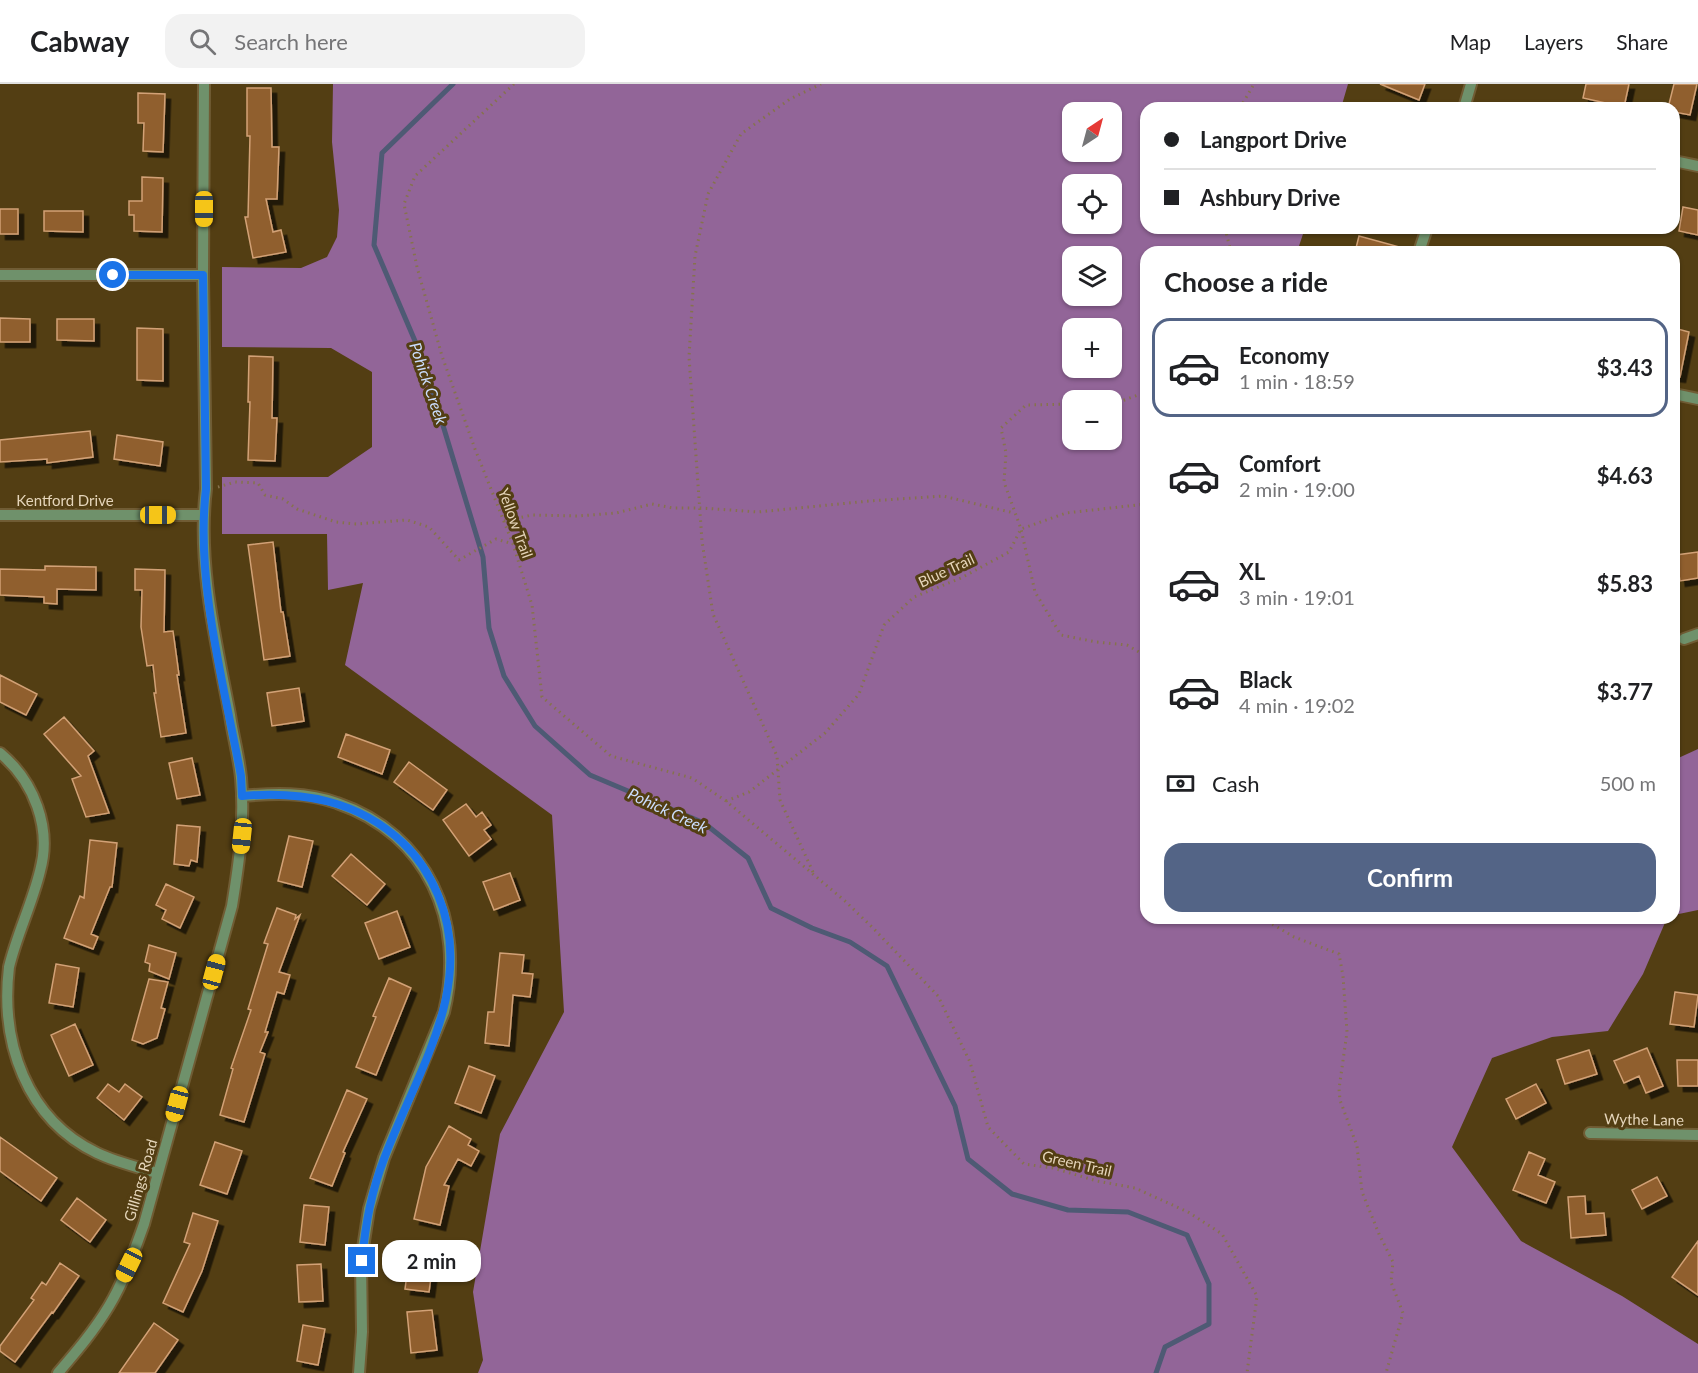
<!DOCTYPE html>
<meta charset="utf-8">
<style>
body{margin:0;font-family:Lato,sans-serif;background:#f2f2f2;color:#202124;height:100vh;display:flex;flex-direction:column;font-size:22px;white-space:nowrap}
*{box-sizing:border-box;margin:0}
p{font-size:20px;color:#757577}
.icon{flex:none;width:33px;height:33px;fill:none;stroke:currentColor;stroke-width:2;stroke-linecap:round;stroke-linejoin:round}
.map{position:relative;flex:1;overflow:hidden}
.panel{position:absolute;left:1140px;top:162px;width:540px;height:678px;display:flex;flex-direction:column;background:#fff;border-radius:18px;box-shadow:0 2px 4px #0004}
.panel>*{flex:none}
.guide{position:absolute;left:1140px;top:18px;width:540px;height:132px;border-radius:18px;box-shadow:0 2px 4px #0004;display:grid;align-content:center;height:132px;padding:0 24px;background:#fff}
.needle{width:39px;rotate:36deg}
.controls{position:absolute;left:1062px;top:18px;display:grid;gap:12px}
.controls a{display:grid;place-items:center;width:60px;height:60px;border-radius:12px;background:#fff;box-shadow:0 2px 4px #0004;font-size:30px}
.end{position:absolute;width:27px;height:27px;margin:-14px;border:8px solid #1a73e8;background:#fff;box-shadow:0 0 0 3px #fff}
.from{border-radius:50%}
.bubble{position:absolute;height:42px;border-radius:18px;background:#fff;box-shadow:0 2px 4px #0004;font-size:20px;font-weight:700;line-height:42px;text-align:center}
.car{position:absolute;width:18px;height:36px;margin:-18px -9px;border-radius:8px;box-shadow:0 0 4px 2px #0007;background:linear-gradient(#f5c518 24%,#345 0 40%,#f5c518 0 76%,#345 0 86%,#f5c518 0)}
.guide b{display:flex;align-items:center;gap:21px;height:57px;font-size:22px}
.guide b+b{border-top:2px solid #e0e0e0}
.guide i{width:15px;height:15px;background:#202124}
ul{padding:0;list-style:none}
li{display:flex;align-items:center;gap:18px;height:99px;margin:0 12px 9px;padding:0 12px;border:3px solid transparent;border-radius:18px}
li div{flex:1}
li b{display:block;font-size:22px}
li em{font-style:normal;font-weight:700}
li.current{border-color:#536486}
li>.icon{width:54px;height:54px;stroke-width:1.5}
h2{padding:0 24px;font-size:27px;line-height:72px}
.pay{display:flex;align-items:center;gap:15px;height:66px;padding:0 24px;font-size:22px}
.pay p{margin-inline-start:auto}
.cta{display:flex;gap:12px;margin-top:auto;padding:12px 24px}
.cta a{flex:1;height:69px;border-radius:18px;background:#536486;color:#fff;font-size:24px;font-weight:700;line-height:69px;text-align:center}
header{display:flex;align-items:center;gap:36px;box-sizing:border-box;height:84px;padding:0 30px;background:#fff;border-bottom:2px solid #e0e0e0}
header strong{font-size:28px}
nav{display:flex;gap:33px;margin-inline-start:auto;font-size:21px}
.search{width:420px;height:54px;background:#f2f2f2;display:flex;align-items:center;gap:15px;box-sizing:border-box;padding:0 21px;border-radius:18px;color:#757577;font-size:22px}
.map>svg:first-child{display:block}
</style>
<header>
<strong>Cabway</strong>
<div class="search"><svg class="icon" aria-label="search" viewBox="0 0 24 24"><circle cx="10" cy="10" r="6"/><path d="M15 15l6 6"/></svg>Search here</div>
<nav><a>Map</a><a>Layers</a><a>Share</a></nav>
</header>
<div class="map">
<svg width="1698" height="1289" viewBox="0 0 1698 1289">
<defs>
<filter id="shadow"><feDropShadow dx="5.5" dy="5.5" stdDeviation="0" flood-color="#0009"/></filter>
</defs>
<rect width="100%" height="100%" fill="#533e13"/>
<path fill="#926598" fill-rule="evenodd" d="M333 0H1348L1341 24H1146V144H1305L1297 168H1146V834H1667L1643 890 1608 947 1552 953 1492 974 1452 1063 1521 1157 1622 1212 1698 1260V1289H478L483 1276 473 1208 500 1050 564 928 552 731 345 581 363 499 328 506 327 450H222V393H328L372 363V288L331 264 222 263V183L301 184 327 173 337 153 339 126 332 58ZM1072 28H1112V68H1072ZM1072 100H1112V140H1072ZM1072 172H1112V212H1072ZM1072 244H1112V284H1072ZM1072 316H1112V356H1072Z
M1698 665V826L1674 831V676Z"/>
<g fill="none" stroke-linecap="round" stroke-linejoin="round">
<path stroke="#4e5a74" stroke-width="5" d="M453 0 382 69 374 161 424 278 438 325 483 473 489 544 504 592 535 642 590 691 704 739 748 774 771 824 812 844 850 858 887 882 955 1022 968 1075 1012 1110 1068 1126 1128 1128 1187 1151 1209 1200V1240L1165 1263 1156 1289"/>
</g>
<path fill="#905e2d" stroke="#d2a176" stroke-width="1.5" filter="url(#shadow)" d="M1380 0H1425L1419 16Z
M1586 0H1629L1624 23 1583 14Z
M1674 0H1697L1690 31 1674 28V24H1668Z
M247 4H271L272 63H279L277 115H266L273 148 281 146 286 168 253 174 245 133H248L250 52H247Z
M138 9 165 10 163 68 143 67 144 39H138Z
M142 93 163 94 162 148 134 147V131H129V117H142Z
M1683 123 1698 126V151L1679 147Z
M0 125H18V150H0Z
M44 127H83V148L44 147Z
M1359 152 1403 164 1402 168H1355Z
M0 234 30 235V258H0Z
M57 235H94V257L57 256Z
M137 244 163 245V297L137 296Z
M1674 244 1689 248 1680 293 1674 292Z
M249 272 273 273 272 334H277L275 377 248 376 250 318H248Z
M90 347 93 373 47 379V375L0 378V356Z
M117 351 163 358 160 382 114 375Z
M273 458 281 528H283L290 572 264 576 248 461Z
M1698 468V494L1680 497 1676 471Z
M45 482 96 483V506L57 505V520L44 519V513L0 511V485L45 486Z
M135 485 165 486 164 548 173 547 179 591H177L186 649 161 653 154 609H156L153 581 147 582 141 543 142 506H135Z
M0 591 37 610 26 631 0 618Z
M299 604 304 637 272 642 267 609Z
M64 633 94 667 88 672 109 729 86 733 72 695 81 692 44 650Z
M346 650 390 666 382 690 338 673Z
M192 674 200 711 177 715 169 679Z
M409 678 447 706 433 726 394 698Z
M466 720 476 733 482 728 491 741 484 746 491 755 469 772 443 736Z
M177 741 200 743 197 778 191 776 189 782 174 780Z
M289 752 313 757 302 803 278 797Z
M90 756 117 759 112 803H110L91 850 98 853 93 865 64 854 80 812 84 814Z
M351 770 385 800 367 821 332 792Z
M510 789 520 816 494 826 483 798Z
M166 800 194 813 180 844 162 835 166 826 156 821Z
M277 824 296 831 295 835 300 831 279 888 290 891 284 910 277 908 265 948H268L260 968 265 970 244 1038 220 1031 233 985 231 984 251 926 248 925 268 860 264 859Z
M397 827 410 863 379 875 365 839Z
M149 861 176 869 169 895 149 887 150 880 145 878Z
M500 869 524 871 522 889 533 890 530 913 513 911 509 962 485 959 488 928H494Z
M56 880 79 884 73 923 49 919Z
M389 894 411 904 376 991 356 983 376 933 373 932Z
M149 895 168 898 161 924 165 925 157 954 143 960 132 956Z
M1675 908 1698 911 1694 943 1670 940Z
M75 940 93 981 69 992 51 951Z
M1647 964 1663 1002 1646 1009 1639 992 1624 999 1614 977Z
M1589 966 1597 990 1565 1000 1557 976Z
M1677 976H1698V1002H1678Z
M469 982 495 992 481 1029 455 1019Z
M108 1000 119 1008 125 1000 142 1013 124 1036 97 1014Z
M1536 1000 1546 1019 1516 1035 1506 1015Z
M347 1006 367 1015 343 1068 345 1069 332 1102 310 1094Z
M449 1042 471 1055 468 1061 479 1067 471 1082 458 1075 444 1101 449 1102 440 1141 414 1135 426 1083Z
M0 1053 57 1094 41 1117 0 1087Z
M215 1058 242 1067 227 1110 200 1101Z
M1529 1068 1545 1075 1538 1091 1555 1098 1546 1119 1513 1106Z
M1657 1093 1667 1112 1642 1125 1632 1106Z
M1585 1112 1586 1130 1604 1129 1606 1151 1571 1154 1568 1113Z
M77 1114 106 1136 90 1158 61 1136Z
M304 1121 329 1123 325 1161 300 1158Z
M193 1129 218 1137 202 1187 183 1228 163 1219 190 1160 184 1158Z
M1698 1157V1211L1672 1193Z
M411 1160 435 1163 429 1208 405 1205Z
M60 1179 79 1192 53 1229 52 1228 15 1278 0 1267V1262L34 1216 31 1214 42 1198 46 1201Z
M321 1180 323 1217 299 1218 297 1181Z
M432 1226 437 1266 411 1269 407 1228Z
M154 1239 178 1256 155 1289H119Z
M303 1241 325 1245 318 1281 297 1277Z"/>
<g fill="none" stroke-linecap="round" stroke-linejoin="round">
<g stroke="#705c34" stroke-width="14">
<path id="minor" d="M1464 24 1471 0
M1674 77 1698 82
M1419 168 1427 144
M0 191H203
M1674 310 1698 315
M0 431H203
M1684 555 1698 550
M0 669C34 697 52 744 40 787 32 820 17 850 9 883 0 958 26 1035 97 1069 116 1078 137 1083 157 1089
M242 712C274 709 307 708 337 719 428 750 466 838 444 928L384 1074 369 1125 361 1177 362 1248 359 1289
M1590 1049 1698 1051
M58 1289C76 1268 94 1247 109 1222 124 1197 134 1168 144 1140L232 822C239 779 245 738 241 694 239 673 233 652 230 631 216 557 197 480 206 405L203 191 204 0"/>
</g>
<path stroke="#86724d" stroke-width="3" stroke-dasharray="1.5 4.5" stroke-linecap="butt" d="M514 0 415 92 404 120 417 183 442 272 475 365 513 460 532 521 542 613 611 672 692 694 726 717 845 817 873 844 938 912 970 978 988 1043 1024 1080 1053 1084 1097 1097 1135 1104 1188 1128 1222 1150 1257 1212 1247 1289
M1240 24 1254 0
M1225 144 1231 168
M1112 318H1119L1146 308
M1072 320 1026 321 1001 344 1006 369 1004 398 1021 445 1035 508 1061 551 1096 558 1127 561 1146 572
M218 403 235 398 258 399 265 411 283 415 297 425 336 438 356 440 407 436 429 443 459 476 496 455 513 460
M504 437 532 431 578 432 616 429 652 420 673 424H701L758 428 869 417 943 412 1014 429
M726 717 749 708 825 649 859 610 884 541 914 513 961 494 1009 468 1021 445 1066 429 1146 420
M813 788 780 716 777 672 713 530 702 457 689 273 695 172 708 110 741 50 790 15 821 0
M1262 834 1294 853 1339 870 1343 892 1347 948 1339 1005 1340 1016 1357 1062 1362 1108 1379 1150 1393 1178 1391 1198 1403 1229 1386 1289"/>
<use href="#minor" stroke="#6f916b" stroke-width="10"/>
</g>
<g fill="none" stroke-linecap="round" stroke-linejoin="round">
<path stroke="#1a73e8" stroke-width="8" d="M113 191H203L206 405C195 496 224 601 241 692L242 712C302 707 358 716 403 759 418 773 430 792 438 811 477 903 415 991 384 1075 371 1108 365 1142 362 1177"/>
</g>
<g text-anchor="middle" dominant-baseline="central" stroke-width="6" stroke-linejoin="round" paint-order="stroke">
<g font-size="15" fill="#e5d5ba" stroke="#533e13">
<text x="65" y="416">Kentford Drive</text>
<text transform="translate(516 439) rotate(70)">Yellow Trail</text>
<text transform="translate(946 486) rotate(-25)">Blue Trail</text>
<text transform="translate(1644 1035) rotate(1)">Wythe Lane</text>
<text transform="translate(1077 1079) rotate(13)">Green Trail</text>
<text transform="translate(140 1096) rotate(-74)">Gillings Road</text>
</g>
<g font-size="16" font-style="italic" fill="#cbddfd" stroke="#533e13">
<text transform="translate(429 299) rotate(71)">Pohick Creek</text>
<text transform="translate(668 726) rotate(25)">Pohick Creek</text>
</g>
</g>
</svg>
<div class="controls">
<a><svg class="needle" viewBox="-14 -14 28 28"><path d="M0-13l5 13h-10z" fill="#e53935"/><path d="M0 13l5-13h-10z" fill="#757577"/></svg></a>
<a><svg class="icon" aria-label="locate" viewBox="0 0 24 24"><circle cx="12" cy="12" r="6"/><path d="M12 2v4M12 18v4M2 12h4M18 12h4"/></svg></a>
<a><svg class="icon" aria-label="layers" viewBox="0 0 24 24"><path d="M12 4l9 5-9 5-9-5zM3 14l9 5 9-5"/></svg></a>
<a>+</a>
<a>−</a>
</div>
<i class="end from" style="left:113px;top:191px"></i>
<i class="end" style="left:362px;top:1177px"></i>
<div class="bubble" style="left:382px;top:1156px;width:99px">2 min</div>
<i class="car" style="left:204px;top:125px;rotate:180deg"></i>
<i class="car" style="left:158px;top:431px;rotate:90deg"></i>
<i class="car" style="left:242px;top:752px;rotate:186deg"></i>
<i class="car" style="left:214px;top:888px;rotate:15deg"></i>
<i class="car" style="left:177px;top:1020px;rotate:195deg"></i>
<i class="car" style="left:129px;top:1181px;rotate:206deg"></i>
<div class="guide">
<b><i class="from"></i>Langport Drive</b>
<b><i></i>Ashbury Drive</b>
</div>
<section class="panel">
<h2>Choose a ride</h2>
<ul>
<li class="current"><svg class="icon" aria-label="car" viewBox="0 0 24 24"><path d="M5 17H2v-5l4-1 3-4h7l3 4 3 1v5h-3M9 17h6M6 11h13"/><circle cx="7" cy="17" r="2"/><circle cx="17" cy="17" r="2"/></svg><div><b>Economy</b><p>1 min · 18:59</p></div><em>$3.43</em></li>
<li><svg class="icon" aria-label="car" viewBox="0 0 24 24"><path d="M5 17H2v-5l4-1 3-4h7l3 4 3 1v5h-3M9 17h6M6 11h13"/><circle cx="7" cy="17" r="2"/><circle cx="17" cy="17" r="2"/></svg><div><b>Comfort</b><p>2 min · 19:00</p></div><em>$4.63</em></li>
<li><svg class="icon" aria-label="car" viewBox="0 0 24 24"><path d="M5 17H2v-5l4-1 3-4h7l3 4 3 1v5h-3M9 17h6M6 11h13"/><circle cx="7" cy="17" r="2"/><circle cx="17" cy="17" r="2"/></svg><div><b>XL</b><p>3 min · 19:01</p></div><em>$5.83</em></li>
<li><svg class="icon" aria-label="car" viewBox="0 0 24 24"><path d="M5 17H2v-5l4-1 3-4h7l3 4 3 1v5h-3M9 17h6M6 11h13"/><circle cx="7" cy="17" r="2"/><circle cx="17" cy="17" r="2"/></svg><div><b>Black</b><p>4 min · 19:02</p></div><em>$3.77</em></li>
</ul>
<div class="pay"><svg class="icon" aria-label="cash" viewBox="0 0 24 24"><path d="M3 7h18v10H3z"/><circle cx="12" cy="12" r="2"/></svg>Cash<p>500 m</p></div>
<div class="cta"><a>Confirm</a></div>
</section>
</div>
